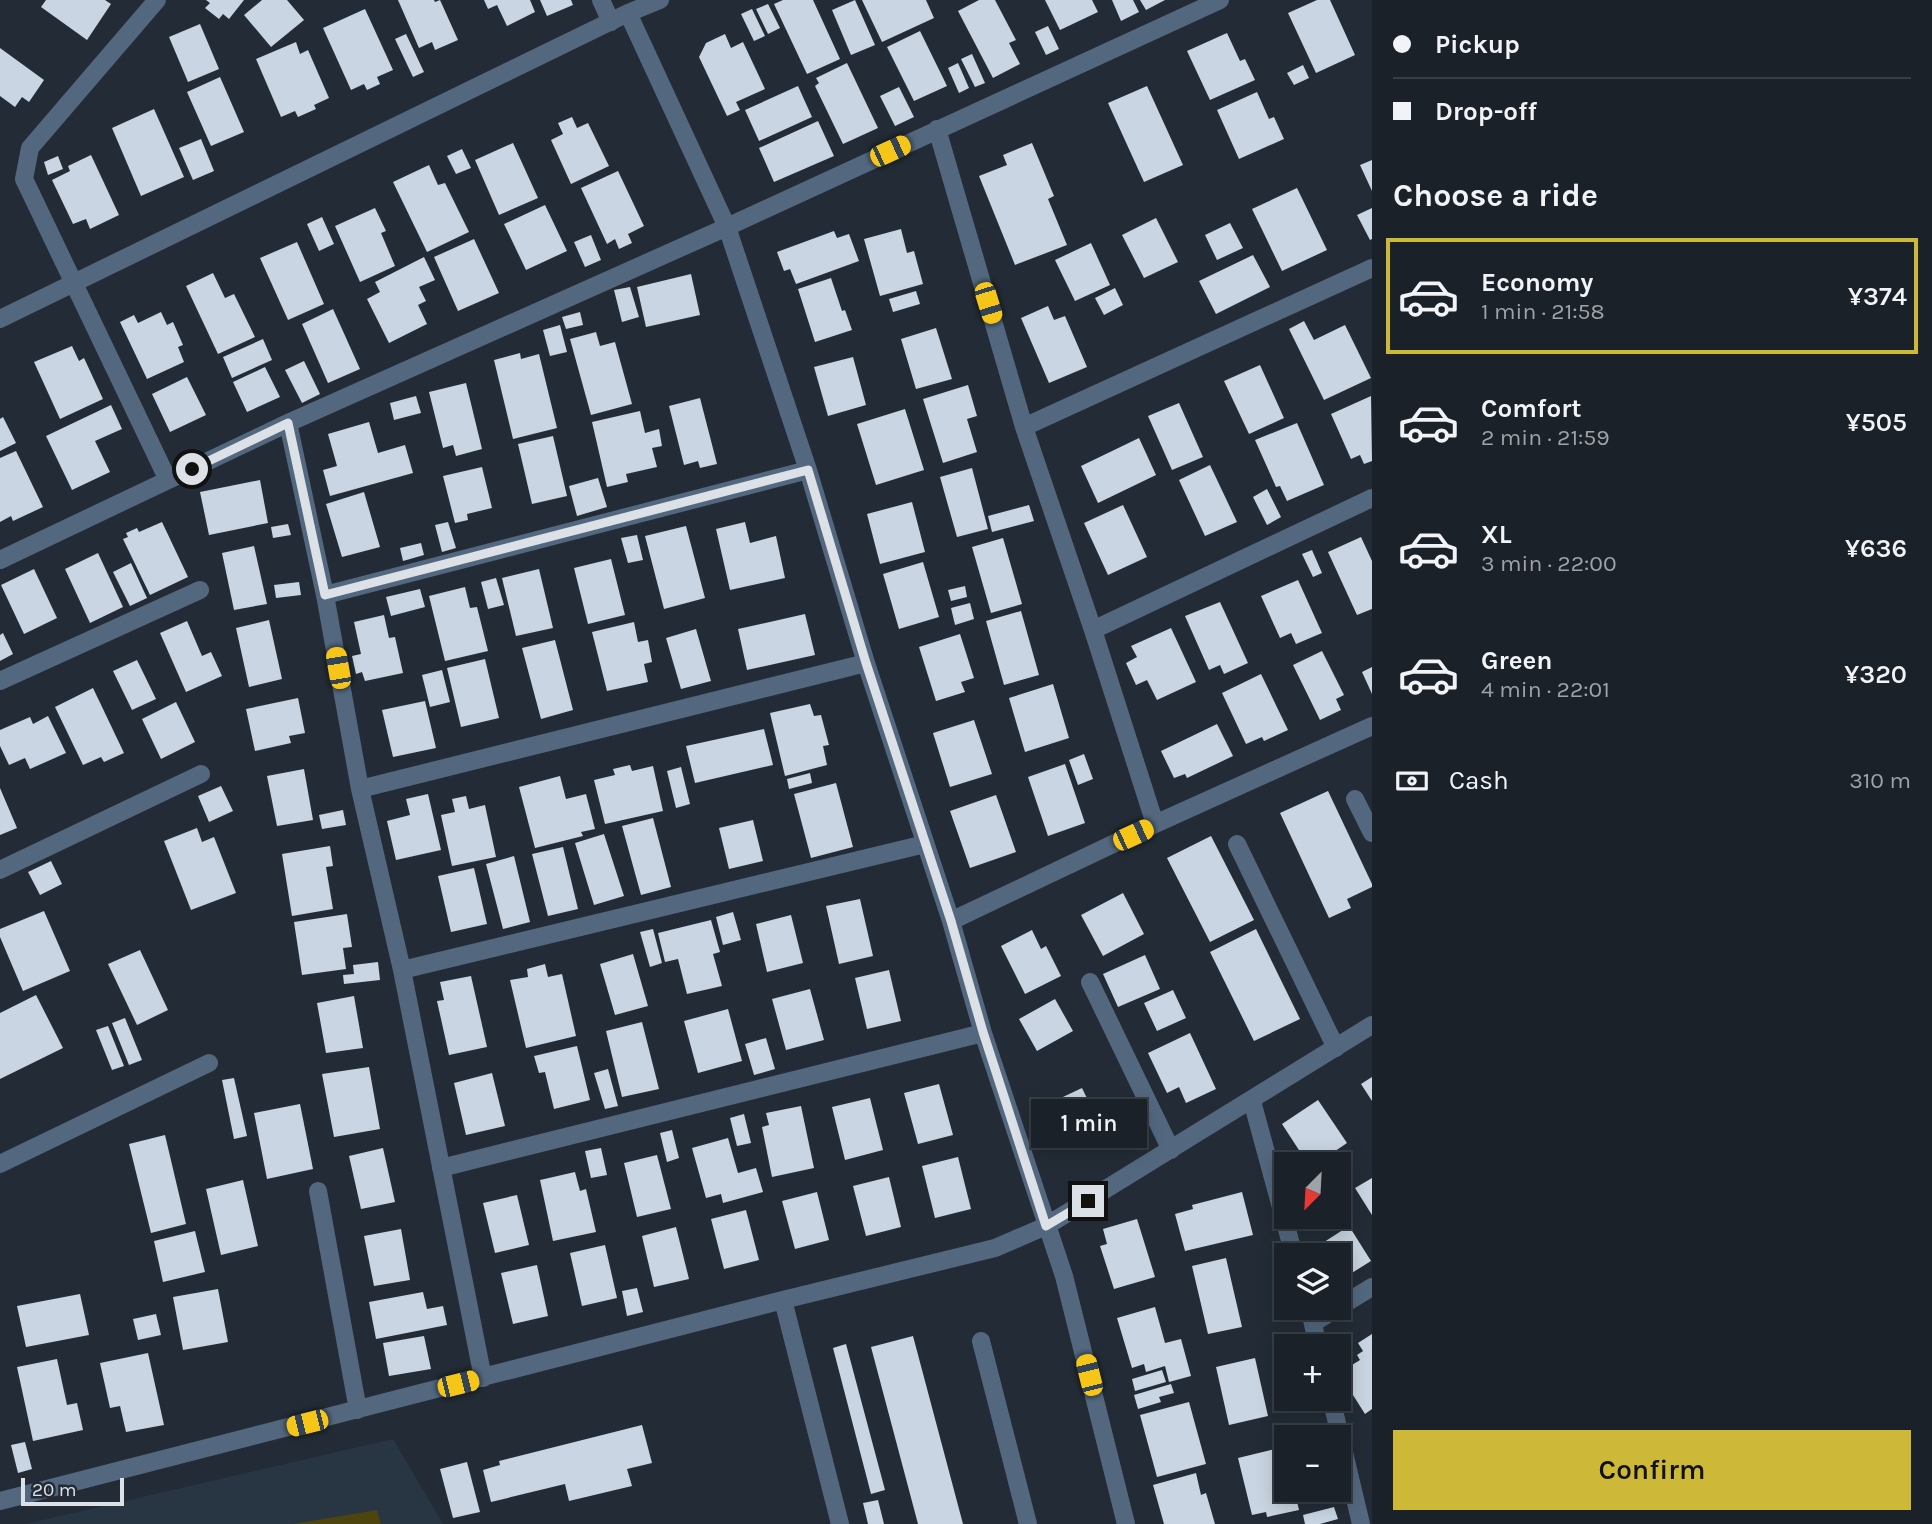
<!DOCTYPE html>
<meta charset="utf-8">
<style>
body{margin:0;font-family:Karla,sans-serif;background:#272e34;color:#f1f3f6;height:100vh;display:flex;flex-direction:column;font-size:26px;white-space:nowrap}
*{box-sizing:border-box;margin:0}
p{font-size:23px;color:#9fa3a8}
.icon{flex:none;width:38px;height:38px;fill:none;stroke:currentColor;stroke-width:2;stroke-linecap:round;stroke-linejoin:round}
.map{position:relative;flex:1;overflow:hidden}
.panel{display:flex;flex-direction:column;background:#1a2128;width:560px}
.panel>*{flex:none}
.banner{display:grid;align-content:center;height:154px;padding:0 21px;background:#1a2128}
.needle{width:46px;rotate:204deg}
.fabs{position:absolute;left:1274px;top:1152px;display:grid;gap:14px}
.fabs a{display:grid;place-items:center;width:77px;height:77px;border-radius:0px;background:#1a2128;box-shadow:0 4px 18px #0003,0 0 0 2px #383e45;font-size:35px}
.scale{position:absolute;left:21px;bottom:18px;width:103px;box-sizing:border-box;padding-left:7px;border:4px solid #dbe1e7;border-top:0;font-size:19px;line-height:24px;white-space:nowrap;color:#dbe1e7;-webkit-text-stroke:5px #232c36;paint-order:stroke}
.end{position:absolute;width:32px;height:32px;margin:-16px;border:9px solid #dbe1e7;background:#111;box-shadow:0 0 0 4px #111}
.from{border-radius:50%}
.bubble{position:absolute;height:49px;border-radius:0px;background:#1a2128;box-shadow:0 4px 18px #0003,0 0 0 2px #383e45;font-size:23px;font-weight:600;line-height:49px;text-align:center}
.car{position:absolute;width:21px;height:42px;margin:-21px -10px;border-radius:9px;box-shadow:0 0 5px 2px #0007;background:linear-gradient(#f5c518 24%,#345 0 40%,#f5c518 0 76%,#345 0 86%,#f5c518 0)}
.banner b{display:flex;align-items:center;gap:24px;height:66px;font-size:26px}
.banner b+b{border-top:2px solid #383e45}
.banner i{width:18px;height:18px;background:#f1f3f6}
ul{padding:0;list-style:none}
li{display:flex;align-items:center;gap:21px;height:116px;margin:0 14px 10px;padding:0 7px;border:4px solid transparent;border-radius:0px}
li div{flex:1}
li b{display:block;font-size:26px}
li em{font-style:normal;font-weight:600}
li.active{border-color:#ceb837}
li>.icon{width:63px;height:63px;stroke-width:1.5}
h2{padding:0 21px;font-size:32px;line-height:84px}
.pay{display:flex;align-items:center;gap:18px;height:77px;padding:0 21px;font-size:26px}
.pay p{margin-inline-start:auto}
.cta{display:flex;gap:14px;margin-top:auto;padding:14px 21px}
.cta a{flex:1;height:80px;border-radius:0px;background:#ceb837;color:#111;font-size:28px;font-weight:600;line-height:80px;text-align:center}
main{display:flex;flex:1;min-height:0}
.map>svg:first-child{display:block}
</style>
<main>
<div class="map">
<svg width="1372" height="1524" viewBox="0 0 1372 1524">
<rect width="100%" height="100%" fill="#232c36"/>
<path fill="#283644" d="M393 1439 443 1524H26Z"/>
<path fill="#4e450e" d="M377 1510 381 1524H293Z"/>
<path fill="#c9d5e2" d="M46 0H105L111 4 87 40 41 7Z
M206 0H244L229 19 223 14 219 19 205 8 210 3Z
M262 0H287L304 20 271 47 244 15Z
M398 0H434L435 2 440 0 458 40 435 50 432 42 419 48Z
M484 0H530L535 12 507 26 497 5 488 9Z
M540 0H571L573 5 547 16Z
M783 0H813L840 59 807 74 774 4Z
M855 0 875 45 851 55 832 10Z
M862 0H926L934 18 882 42Z
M979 0H995L1016 40 1009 43 1020 64 993 78 958 11Z
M1045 0H1092L1098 12 1060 30Z
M1112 0H1133L1139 12 1121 21Z
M1140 0H1165L1146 10Z
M1317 0H1330L1355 55 1316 73 1288 13Z
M768 4 780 28 768 34 756 9Z
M365 9 393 70 377 77 380 84 367 90 364 84 351 90 323 28Z
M752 9 765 36 754 41 741 14Z
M200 24 219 69 188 82 169 37Z
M1048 26 1059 49 1046 55 1035 32Z
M920 31 947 86 914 101 887 47Z
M1227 33 1240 61 1245 59 1255 80 1210 100 1187 51Z
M406 34 424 72 413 77 395 39Z
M725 34 731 48 743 42 765 89 736 102 740 110 727 116 699 57 706 43Z
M296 42 300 54 308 50 329 98 314 105 316 109 298 117 295 111 281 117 256 59Z
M0 48 44 80 29 102 22 97 15 107 0 96Z
M972 54 985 83 975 87 961 59Z
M847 63 878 128 843 144 815 86 819 83 816 78Z
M958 63 969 88 959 93 948 68Z
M1303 65 1309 78 1294 85 1287 73Z
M220 77 244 132 211 146 187 92Z
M798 86 812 117 759 141 745 110Z
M1147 86 1183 165 1144 182 1108 103Z
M899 87 914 117 895 126 880 96Z
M1257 92 1269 119 1274 117 1284 139 1239 159 1217 110Z
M154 109 184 177 141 196 112 128Z
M572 117 577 128 588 123 609 166 571 184 551 140 563 134 558 123Z
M818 121 834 156 774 182 759 148Z
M201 139 214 171 193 180 179 148Z
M513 143 538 198 499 215 475 160Z
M1032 143 1054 196 1048 199 1067 245 1015 265 979 176 1007 165 1003 155Z
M462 149 471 168 456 174 447 156Z
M91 155 119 215 90 229 86 219 73 224 52 180 70 171 68 166Z
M58 156 63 169 48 175 44 162Z
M1372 160V191L1360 165Z
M429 165 438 185 445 183 469 232 427 252 393 182Z
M618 171 644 226 628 234 632 243 619 249 615 239 607 244 581 188Z
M1297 188 1327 250 1282 271 1252 209Z
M545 205 567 251 526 270 504 224Z
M375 208 386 231 381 233 395 266 360 282 335 226Z
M1372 208V239L1370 240 1357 215Z
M322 217 334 244 319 251 307 224Z
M1156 218 1178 262 1144 278 1122 235Z
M1230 223 1243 248 1217 260 1205 235Z
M901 229 907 253 914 251 923 284 880 296 864 239Z
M834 231 837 238 849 234 859 261 796 284 790 269 784 271 777 252Z
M591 235 601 260 585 267 574 242Z
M474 239 499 293 458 311 434 257Z
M297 242 324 304 288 320 260 258Z
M1091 243 1110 285 1075 301 1055 260Z
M1253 255 1270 287 1216 314 1199 281Z
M424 257 435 280 419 287 426 301 418 305 427 324 389 343 367 299 380 292 375 282Z
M213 273 225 298 234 294 255 337 218 354 186 286Z
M691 274 700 315 646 327 637 287Z
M831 278 842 311 845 310 852 330 815 342 798 289Z
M630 287 639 317 622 322 614 290Z
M1115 288 1123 305 1104 315 1095 298Z
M916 291 920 304 893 312 889 299Z
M1048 306 1054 320 1065 316 1087 367 1049 383 1021 318Z
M333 309 360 369 328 383 302 324Z
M161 312 167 325 173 322 183 345 178 347 184 362 147 379 120 322 134 315 138 323Z
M580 312 583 325 566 329 562 317Z
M1304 321 1314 340 1345 325 1371 378 1324 400 1289 329Z
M560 325 567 352 550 356 543 330Z
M936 328 952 379 916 389 901 339Z
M596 332 600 346 615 342 632 404 591 415 570 339Z
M263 339 272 360 232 378 223 357Z
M72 346 79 361 84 358 103 399 60 419 34 362Z
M520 353 521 359 539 354 557 428 513 439 494 360Z
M853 357 866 405 828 416 814 367Z
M304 361 320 394 302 403 285 370Z
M1260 365 1284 418 1249 434 1224 381Z
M265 367 280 397 247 412 233 382Z
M187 377 206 415 170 432 152 394Z
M466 383 482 449 456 456 453 445 443 448 429 392Z
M968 385 977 416 967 419 977 452 943 463 923 399Z
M416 396 421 413 394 420 390 403Z
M1371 396 1372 461 1364 464 1360 455 1351 459 1331 414Z
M700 398 717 464 700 468 698 461 684 465 669 406Z
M1179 403 1203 457 1172 470 1148 416Z
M111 405 122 429 95 441 110 472 72 490 46 436Z
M905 409 924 470 876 485 857 424Z
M640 411 645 433 659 429 662 446 652 448 657 467 626 474 628 482 607 487 592 422Z
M3 417 16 443 0 451V419Z
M369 422 378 453 405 445 413 473 330 496 323 470 337 466 328 434Z
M1297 423 1324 485 1287 501 1280 486 1276 487 1255 440Z
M553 436 567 496 532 504 518 444Z
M1139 438 1156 475 1098 503 1081 466Z
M16 451 43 507 13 521 11 516 0 522V458Z
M1210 465 1237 522 1205 536 1179 480Z
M482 467 492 508 467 514 468 520 455 523 443 476Z
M972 468 988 529 957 537 940 477Z
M598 478 607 507 577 516 569 486Z
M260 480 268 523 209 535 200 492Z
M1267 489 1281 517 1267 525 1253 497Z
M364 492 380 547 342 557 326 504Z
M912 502 925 552 880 564 867 514Z
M1029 505 1034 521 992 532 988 516Z
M1123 505 1147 557 1108 575 1084 523Z
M162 522 188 577 150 595 123 539 128 537 126 533 137 528 139 532Z
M448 522 456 548 442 552 435 525Z
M745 522 750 543 776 536 785 578 730 590 716 529Z
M288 524 291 535 273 538 271 527Z
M686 526 705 598 664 609 645 536Z
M637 535 643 560 628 563 621 538Z
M1361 537 1372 561V609L1357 615 1328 552Z
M1003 538 1022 604 991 613 972 547Z
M421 543 424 555 403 561 400 548Z
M254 546 267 604 234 610 222 553Z
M1312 550 1322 573 1313 577 1302 554Z
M98 553 123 607 90 623 65 569Z
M611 559 625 615 588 624 574 568Z
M923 562 939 617 899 629 883 574Z
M131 563 147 598 130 606 113 572Z
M34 569 57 618 24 634 1 585Z
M539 569 553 628 516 636 502 578Z
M496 578 504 605 488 609 481 582Z
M1298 580 1322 633 1296 644 1291 633 1280 638 1261 596Z
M299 582 301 595 276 598 274 585Z
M965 586 967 597 951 601 948 590Z
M465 587 470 608 477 607 488 651 445 661 429 596Z
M420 589 425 607 391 616 386 597Z
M1220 602 1248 663 1224 674 1220 665 1209 670 1185 616Z
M970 603 974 619 955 625 951 608Z
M1021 611 1039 675 1004 685 986 621Z
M805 614 815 655 747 670 738 629Z
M384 615 389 638 395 637 403 673 365 681 362 672 356 674 352 656 361 654 354 622Z
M269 620 282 679 249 687 236 628Z
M187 621 202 656 211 652 222 676 186 692 160 633Z
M634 622 638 642 648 640 652 662 644 664 648 682 607 691 592 632Z
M1171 628 1196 682 1157 700 1147 680 1136 685 1126 663 1137 657 1131 646Z
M696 629 711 681 681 689 666 638Z
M3 633 13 654 0 661V635Z
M960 634 974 678 961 682 965 692 936 701 919 647Z
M555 640 573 710 541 719 522 648Z
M1322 651 1344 695 1336 699 1341 710 1320 720 1293 665Z
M485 659 499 718 461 727 447 668Z
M137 660 156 699 132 710 113 671Z
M1372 667V694L1362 672Z
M442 670 450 702 430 707 422 675Z
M1261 674 1288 730 1264 741 1262 737 1246 744 1222 693Z
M1053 684 1069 738 1025 752 1009 698Z
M93 688 124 753 104 762 101 757 83 765 55 707Z
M298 698 305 733 289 736 291 743 255 751 246 709Z
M425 701 436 748 393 757 382 710Z
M176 702 195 742 161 759 142 719Z
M810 704 814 716 821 715 829 745 823 746 827 765 785 776 770 713Z
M48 716 66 753 30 769 25 758 9 765 0 746V730L30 717 33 724Z
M974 720 992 774 950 787 933 733Z
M1217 724 1233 756 1187 778 1185 774 1174 778 1161 751Z
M764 729 773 765 695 783 686 746Z
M1084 754 1093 779 1078 785 1069 760Z
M1065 764 1085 823 1048 836 1028 777Z
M630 765 632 771 653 766 663 811 605 824 594 780 615 775 613 769Z
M681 767 690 804 676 808 667 771Z
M304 769 313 820 277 826 267 776Z
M810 773 812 783 789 789 787 779Z
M560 776 566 799 586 794 595 829 581 832 583 836 535 848 519 787Z
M836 783 853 847 811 858 794 794Z
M221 786 233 811 209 822 198 796Z
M0 788 17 828 0 835Z
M1328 791 1372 884V887L1347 899 1351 908 1329 918 1280 813Z
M428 794 441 850 396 860 387 821 410 815 406 799Z
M996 795 1016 852 970 868 950 811Z
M466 796 469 809 485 805 496 857 452 866 441 815 455 812 452 799Z
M343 810 346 825 322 829 319 815Z
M653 818 671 887 641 895 622 826Z
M753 820 763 861 729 869 719 828Z
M197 828 202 842 214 837 236 893 191 910 164 841Z
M604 834 624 896 594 905 575 843Z
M1211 836 1254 920 1210 942 1167 858Z
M330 846 333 866 326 867 333 909 292 916 282 854Z
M563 847 578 909 548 916 532 854Z
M514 856 530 922 503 929 486 864Z
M51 861 62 884 40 895 28 872Z
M474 868 487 924 451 932 438 876Z
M1123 893 1144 934 1103 956 1081 915Z
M860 899 873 956 839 964 826 906Z
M44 911 70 971 23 991 0 937V929Z
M733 912 741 940 723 945 716 917Z
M347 914 352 947 343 948 346 969 302 975 294 922Z
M791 915 803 963 767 972 756 924Z
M711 920 720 952 713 954 722 986 687 994 678 959 665 962 658 933Z
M653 929 662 963 650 967 640 932Z
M1256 929 1300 1019 1254 1041 1210 952Z
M1032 930 1041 949 1046 946 1061 976 1025 994 1001 946Z
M140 950 168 1010 137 1025 108 964Z
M633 954 648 1006 615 1015 600 964Z
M1145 955 1160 989 1118 1007 1103 974Z
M378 962 380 980 344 984 343 975 354 974 353 965Z
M545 964 548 977 562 974 576 1036 526 1048 510 980 528 977 527 969Z
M889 970 901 1021 867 1029 855 978Z
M471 976 487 1047 449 1055 437 1001 444 1000 440 982Z
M810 989 824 1040 786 1050 772 999Z
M1173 990 1186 1018 1157 1031 1144 1003Z
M36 995 63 1048 0 1079V1013Z
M354 996 363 1048 326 1053 317 1003Z
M1055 999 1073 1031 1037 1051 1019 1019Z
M728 1009 742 1061 698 1073 684 1021Z
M125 1018 142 1060 129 1065 112 1023Z
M642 1022 659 1089 622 1097 606 1031Z
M108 1026 124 1066 112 1070 96 1030Z
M1190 1033 1216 1089 1186 1103 1179 1087 1167 1093 1148 1053Z
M766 1038 775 1069 754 1075 745 1044Z
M577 1046 590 1100 554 1109 545 1072 539 1073 534 1056Z
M369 1067 380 1129 334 1137 322 1074Z
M608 1069 618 1106 605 1109 594 1073Z
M492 1073 505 1126 466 1135 454 1083Z
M1372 1077V1101L1361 1084Z
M234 1078 247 1136 234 1139 222 1080Z
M939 1084 953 1135 918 1144 904 1093Z
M1082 1088 1103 1131 1069 1148 1048 1104Z
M870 1098 883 1150 845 1160 832 1107Z
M1318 1100 1347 1143 1316 1164H1308L1282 1124Z
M300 1104 313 1169 267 1179 254 1113Z
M801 1106 814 1168 772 1177 762 1127 769 1125 766 1113Z
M744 1114 751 1143 737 1146 730 1118Z
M672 1130 679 1158 667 1162 660 1133Z
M165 1135 186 1224 151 1233 129 1144Z
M728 1138 738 1173 756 1168 763 1192 723 1203 721 1194 706 1198 692 1148Z
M383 1148 395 1202 361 1209 349 1156Z
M601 1148 607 1175 591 1178 585 1151Z
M657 1155 671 1209 637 1217 624 1163Z
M958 1157 971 1209 935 1218 922 1166Z
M575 1172 580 1191 586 1189 596 1232 553 1241 540 1180Z
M889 1177 901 1227 866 1236 853 1186Z
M1372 1178V1215L1355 1188Z
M243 1180 258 1246 221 1255 206 1189Z
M817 1192 829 1240 795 1249 782 1201Z
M1242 1192 1253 1235 1185 1251 1175 1214 1193 1209 1192 1205Z
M517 1195 529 1245 495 1253 483 1203Z
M746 1210 759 1260 724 1269 711 1219Z
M1137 1219 1155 1277 1114 1289 1100 1246 1107 1244 1103 1229Z
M1349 1226 1371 1261 1339 1281V1255H1309L1307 1253Z
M676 1227 689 1279 654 1287 642 1236Z
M401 1229 410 1280 374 1286 364 1236Z
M195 1231 205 1272 163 1282 154 1241Z
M605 1245 617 1298 582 1306 570 1253Z
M1226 1258 1242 1327 1208 1334 1192 1266Z
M537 1265 548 1316 513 1324 501 1273Z
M637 1288 643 1312 627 1316 622 1291Z
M218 1289 228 1342 183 1350 173 1297Z
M423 1292 427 1309 443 1306 447 1325 376 1339 369 1302Z
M80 1294 89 1335 26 1347 17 1306Z
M1155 1307 1165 1343 1181 1339 1191 1376 1169 1382 1165 1366 1146 1372 1144 1364 1132 1368 1117 1318Z
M156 1314 161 1335 138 1340 133 1319Z
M1372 1334V1409L1365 1414 1339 1373 1360 1360 1357 1355 1363 1351 1358 1343Z
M424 1336 431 1369 389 1376 383 1343Z
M913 1336 963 1524H918L871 1347Z
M846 1344 885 1490 871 1494 833 1348Z
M148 1353 164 1425 126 1432 120 1406 110 1408 100 1363Z
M1255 1358 1268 1416 1229 1425 1216 1367Z
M57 1359 67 1405 77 1403 83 1430 33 1441 17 1367Z
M1162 1370 1166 1382 1135 1391 1132 1379Z
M1171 1384 1174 1393 1159 1397 1161 1402 1138 1409 1134 1395Z
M1189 1402 1206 1464 1157 1477 1140 1415Z
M642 1425 652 1463 627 1469 632 1486 569 1501 565 1484 491 1502 483 1470 500 1465 499 1461Z
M25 1442 32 1469 18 1473 11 1445Z
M1283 1447 1286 1460V1489H1294L1299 1510 1267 1517 1266 1512 1252 1515 1238 1458Z
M467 1462 480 1512 453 1518 440 1469Z
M1196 1473 1201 1495 1206 1493 1215 1524H1164L1153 1485Z
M878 1500 884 1524H868L863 1503Z
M1334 1507 1338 1519 1320 1524H1305L1303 1515Z"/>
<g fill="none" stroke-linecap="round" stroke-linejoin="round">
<path stroke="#53687f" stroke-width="18" d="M157 0 30 148 24 179 168 480
M601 0 611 22
M628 13 727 227 808 470 866 663 951 921 983 1033 1064 1276 1126 1524
M937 129 1024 427 1093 630 1155 824
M0 319 628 13 660 0
M288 423 325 595 360 789 402 970 483 1378
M1024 427 1372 268
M0 560 288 423 727 227 1220 0
M325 595 808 470
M1093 630 1372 498
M0 681 200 590
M360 789 866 663
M1355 799 1372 833
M1237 844 1336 1048
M0 870 201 774
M951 921 1155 824 1372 726
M402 970 925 844
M1090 982 1171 1150
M1252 1101 1294 1255
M0 1164 209 1063
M441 1168 983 1033
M318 1191 358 1410
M783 1300 840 1524
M1309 1307 1318 1346
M1313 1323 1372 1287
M981 1341 1028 1524
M1331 1398 1361 1524
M0 1501 783 1300 995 1248 1046 1226 1372 1025"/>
</g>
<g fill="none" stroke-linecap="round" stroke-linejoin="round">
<path stroke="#dbe1e7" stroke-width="9" d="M192 469 288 423 325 595 808 470 866 663 951 921 983 1032 1046 1226 1088 1201"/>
</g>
</svg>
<div class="fabs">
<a><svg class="needle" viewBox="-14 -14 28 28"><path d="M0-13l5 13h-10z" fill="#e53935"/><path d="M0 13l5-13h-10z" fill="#9fa3a8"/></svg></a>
<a><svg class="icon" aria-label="layers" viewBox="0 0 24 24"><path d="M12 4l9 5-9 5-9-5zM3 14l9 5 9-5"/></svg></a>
<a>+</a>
<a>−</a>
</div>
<div class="scale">20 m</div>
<i class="end from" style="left:192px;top:469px"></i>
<i class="end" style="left:1088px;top:1201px"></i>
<div class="bubble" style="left:1031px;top:1099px;width:116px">1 min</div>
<i class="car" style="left:890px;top:151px;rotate:65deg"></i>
<i class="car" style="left:988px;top:303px;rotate:163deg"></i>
<i class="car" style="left:338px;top:668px;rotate:350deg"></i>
<i class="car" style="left:1133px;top:835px;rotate:65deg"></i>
<i class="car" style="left:1089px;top:1375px;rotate:346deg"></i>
<i class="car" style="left:458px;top:1384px;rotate:76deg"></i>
<i class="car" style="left:307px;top:1423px;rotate:256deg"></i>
</div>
<section class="panel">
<div class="banner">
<b><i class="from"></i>Pickup</b>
<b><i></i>Drop-off</b>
</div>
<h2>Choose a ride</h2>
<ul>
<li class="active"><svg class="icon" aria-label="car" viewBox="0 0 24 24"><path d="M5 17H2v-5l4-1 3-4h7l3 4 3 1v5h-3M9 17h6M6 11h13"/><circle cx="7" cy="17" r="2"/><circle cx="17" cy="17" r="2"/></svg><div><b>Economy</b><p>1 min · 21:58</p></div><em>¥374</em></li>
<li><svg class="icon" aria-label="car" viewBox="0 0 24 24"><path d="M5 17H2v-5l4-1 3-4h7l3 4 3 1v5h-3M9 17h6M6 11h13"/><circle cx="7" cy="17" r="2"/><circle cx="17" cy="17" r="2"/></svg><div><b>Comfort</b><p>2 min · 21:59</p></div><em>¥505</em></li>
<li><svg class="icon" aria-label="car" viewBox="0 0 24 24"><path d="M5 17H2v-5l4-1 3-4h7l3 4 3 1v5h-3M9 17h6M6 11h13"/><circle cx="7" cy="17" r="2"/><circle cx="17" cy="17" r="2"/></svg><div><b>XL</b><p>3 min · 22:00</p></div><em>¥636</em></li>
<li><svg class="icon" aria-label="car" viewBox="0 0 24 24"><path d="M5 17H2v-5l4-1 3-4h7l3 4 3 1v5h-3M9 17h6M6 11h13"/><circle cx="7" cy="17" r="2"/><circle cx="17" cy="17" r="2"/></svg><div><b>Green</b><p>4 min · 22:01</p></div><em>¥320</em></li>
</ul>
<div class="pay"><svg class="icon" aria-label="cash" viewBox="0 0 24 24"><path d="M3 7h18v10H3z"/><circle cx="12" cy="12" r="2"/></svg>Cash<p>310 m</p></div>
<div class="cta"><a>Confirm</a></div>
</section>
</main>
